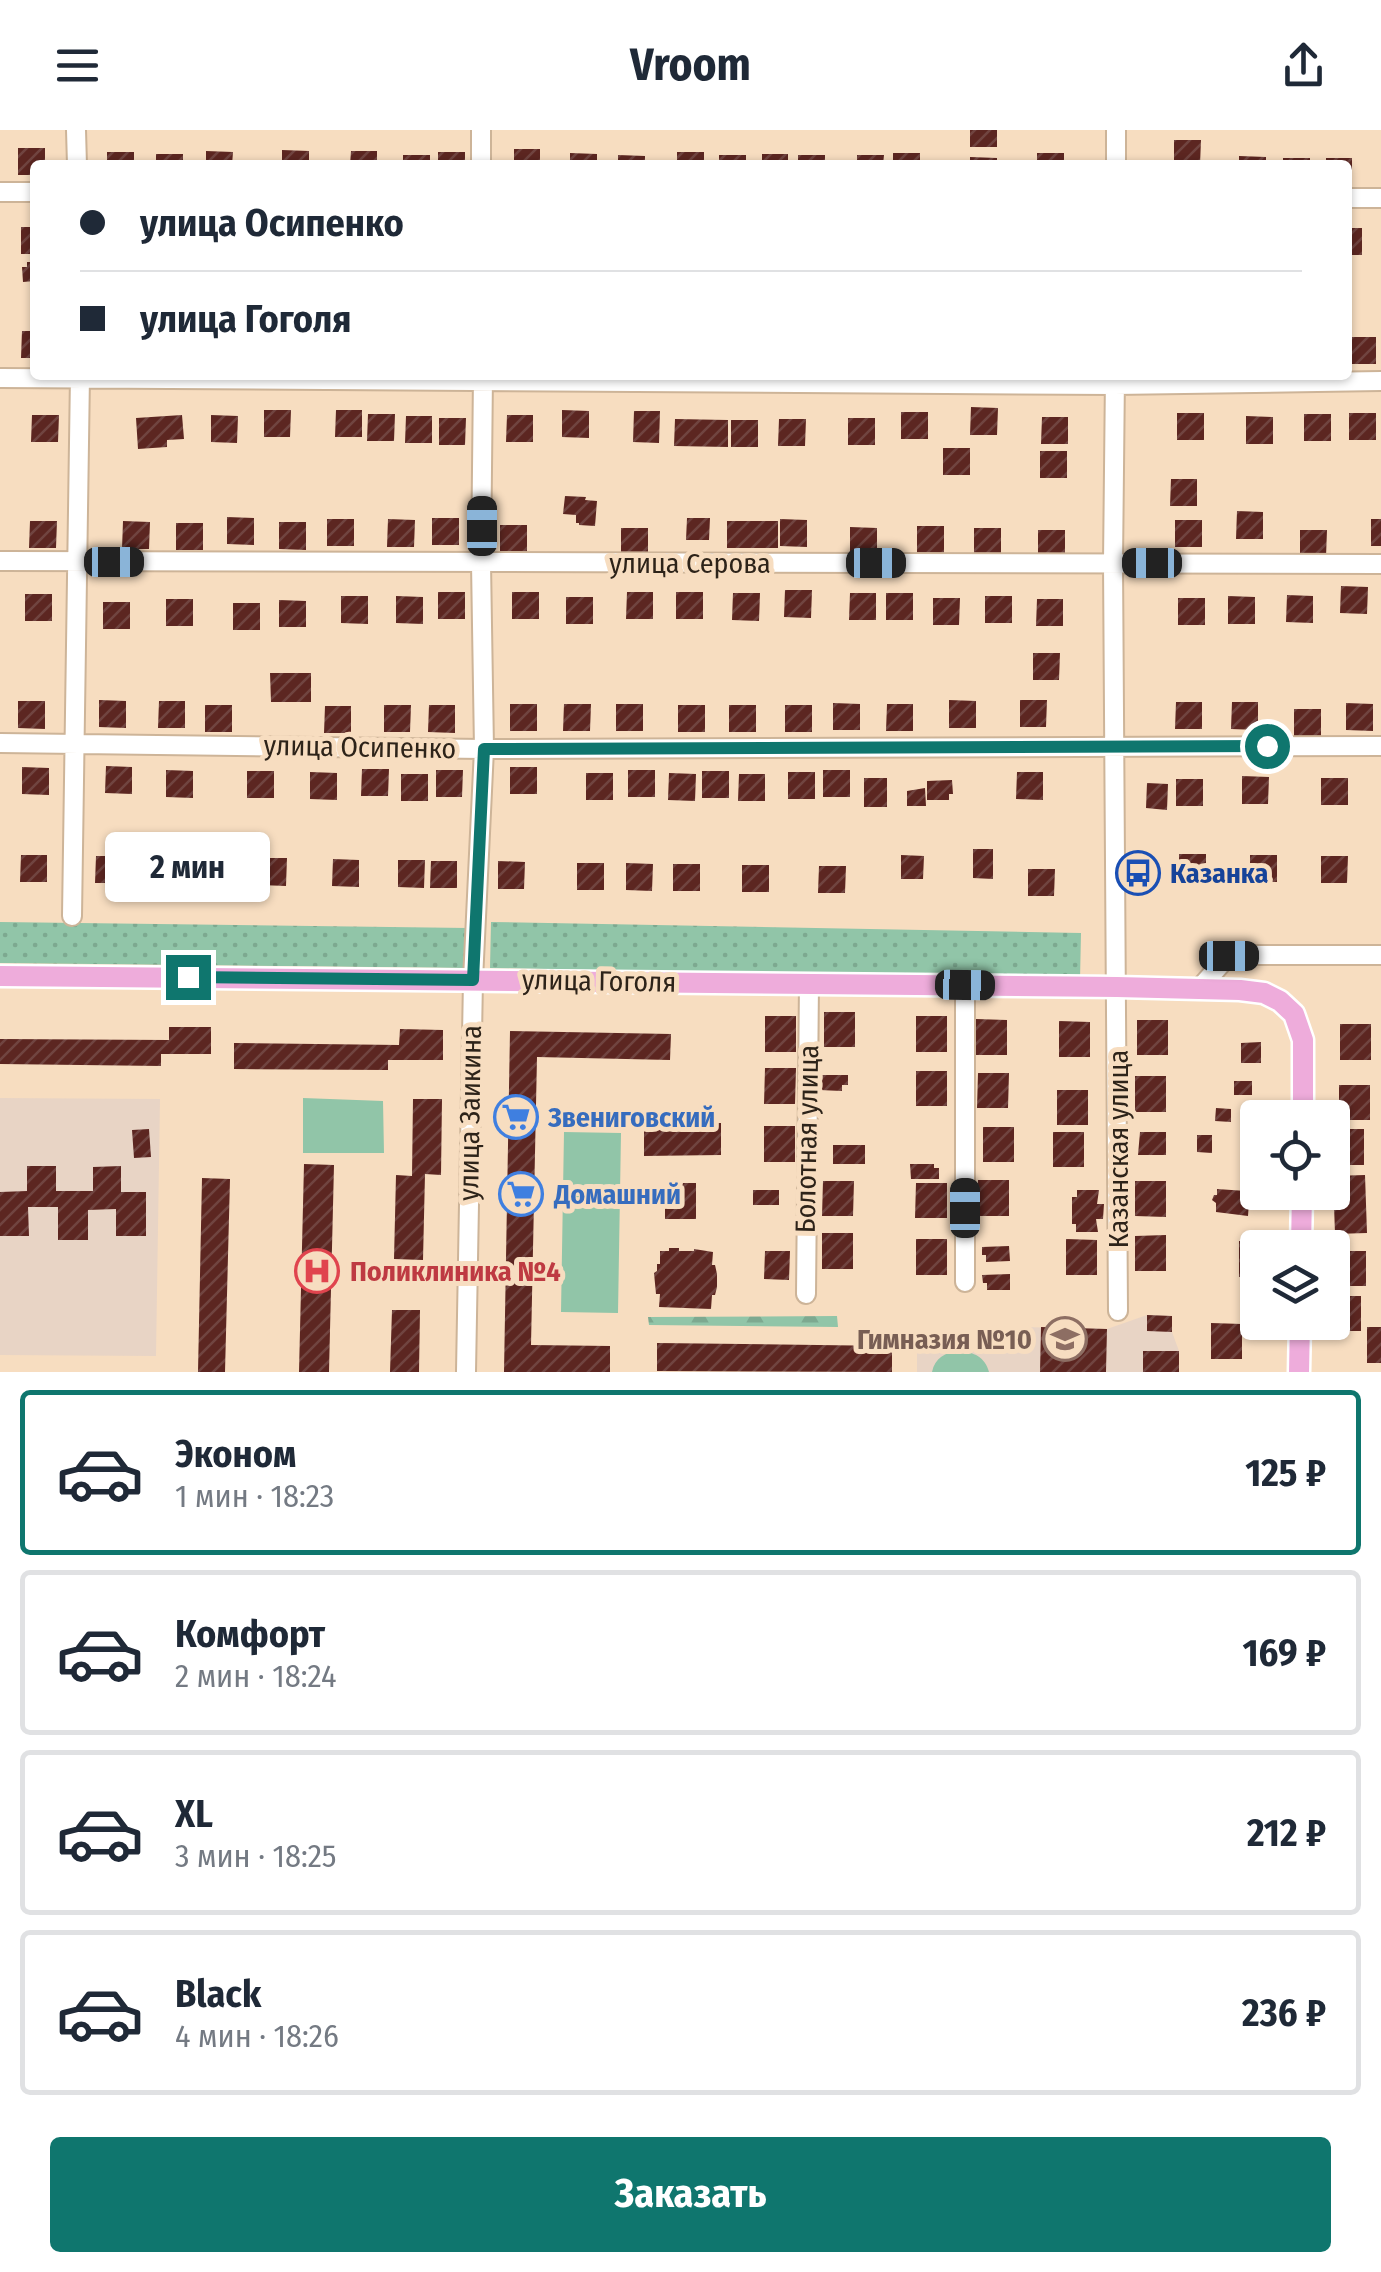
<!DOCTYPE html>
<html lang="ru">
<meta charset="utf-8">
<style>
body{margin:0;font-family:"Fira Sans Condensed",sans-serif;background:#f2f2f3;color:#1f2937;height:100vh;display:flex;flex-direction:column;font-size:38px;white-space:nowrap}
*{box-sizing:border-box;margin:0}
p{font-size:32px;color:#747a83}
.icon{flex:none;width:55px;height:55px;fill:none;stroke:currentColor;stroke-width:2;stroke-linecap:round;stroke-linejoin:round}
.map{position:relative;height:1242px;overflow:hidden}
.panel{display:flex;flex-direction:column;background:#fff;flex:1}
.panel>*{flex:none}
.banner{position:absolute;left:30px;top:30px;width:1322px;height:220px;border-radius:10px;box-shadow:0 2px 8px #0004;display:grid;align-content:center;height:220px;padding:0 50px;background:#fff}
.tools{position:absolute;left:1240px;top:970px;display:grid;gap:20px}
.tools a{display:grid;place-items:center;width:110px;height:110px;border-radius:10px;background:#fff;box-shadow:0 2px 8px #0004;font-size:50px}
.end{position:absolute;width:45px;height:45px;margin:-22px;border:12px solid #0f766e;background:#fff;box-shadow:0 0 0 5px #fff}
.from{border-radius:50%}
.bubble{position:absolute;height:70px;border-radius:10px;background:#fff;box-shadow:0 2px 8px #0004;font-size:32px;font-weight:700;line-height:70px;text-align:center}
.car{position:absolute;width:30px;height:60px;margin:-30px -15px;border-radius:12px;box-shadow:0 0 8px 2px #0007;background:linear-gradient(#222 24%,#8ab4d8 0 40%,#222 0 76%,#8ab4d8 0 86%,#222 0)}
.banner b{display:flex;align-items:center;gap:35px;height:95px;font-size:38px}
.banner b+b{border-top:2px solid #e0e1e3}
.banner i{width:25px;height:25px;background:#1f2937}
ul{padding:18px 0 0;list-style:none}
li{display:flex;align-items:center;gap:30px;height:165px;margin:0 20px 15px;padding:0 30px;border:5px solid #e0e1e3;border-radius:10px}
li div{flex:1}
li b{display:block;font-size:38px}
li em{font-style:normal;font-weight:700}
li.current{border-color:#0f766e}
li>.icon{width:90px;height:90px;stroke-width:1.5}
.button{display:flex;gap:20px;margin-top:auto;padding:20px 50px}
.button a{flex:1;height:115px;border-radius:10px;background:#0f766e;color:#fff;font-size:40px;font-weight:700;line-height:115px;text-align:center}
header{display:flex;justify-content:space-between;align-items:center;height:130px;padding:0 50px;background:#fff;font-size:45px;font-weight:700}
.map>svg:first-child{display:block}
</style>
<header><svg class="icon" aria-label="menu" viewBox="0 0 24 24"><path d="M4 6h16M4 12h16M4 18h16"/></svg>Vroom<svg class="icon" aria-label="share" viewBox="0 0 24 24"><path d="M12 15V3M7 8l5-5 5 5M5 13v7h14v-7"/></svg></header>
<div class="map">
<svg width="1381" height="1242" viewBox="0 0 1381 1242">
<defs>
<pattern id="grass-dots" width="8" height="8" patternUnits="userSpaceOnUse" patternTransform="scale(2.5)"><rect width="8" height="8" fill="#91c5a8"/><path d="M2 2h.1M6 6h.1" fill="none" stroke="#7da990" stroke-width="1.8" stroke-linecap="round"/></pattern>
<pattern id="forest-firs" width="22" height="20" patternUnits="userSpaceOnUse" patternTransform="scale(2.5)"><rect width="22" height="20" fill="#91c5a8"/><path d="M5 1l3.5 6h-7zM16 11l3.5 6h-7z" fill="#7da990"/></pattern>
<pattern id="building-hatch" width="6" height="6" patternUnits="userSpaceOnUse" patternTransform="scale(2.5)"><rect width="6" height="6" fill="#5c2621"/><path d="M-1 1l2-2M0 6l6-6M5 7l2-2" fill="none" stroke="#704440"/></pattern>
</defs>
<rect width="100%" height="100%" fill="#f7ddc0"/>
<path fill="#e8d4c5" d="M0 968 160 969 156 1226 0 1225Z
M1147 1185 1172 1186V1202L1179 1221V1242H917V1216L1023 1197 1107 1199Z"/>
<path fill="url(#grass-dots)" d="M0 792 468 798V838L0 833Z
M491 792 1081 803 1080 850 490 838Z"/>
<path fill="url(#forest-firs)" d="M837 1186 838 1197 649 1195 648 1187Z"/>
<path fill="#91c5a8" d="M303 968 383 971 384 1023H303Z
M564 1002 621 1003 618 1183 561 1182Z
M959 1221C974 1222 985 1227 989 1242H932C935 1228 945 1222 959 1221Z"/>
<path fill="url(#building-hatch)" d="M970 0H997V17H970Z
M1174 10H1201L1200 35H1174Z
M18 18H45V35H35V45H18Z
M514 19H540V35H514Z
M282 20 309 21V35H282Z
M206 21 233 22 232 35H206Z
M351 21H377V35H350Z
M107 22H134V35H107Z
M438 22H465V35H438Z
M677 22H704V35H677Z
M570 23 597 24V35H570Z
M893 23H920V35H893Z
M1037 23H1064V35H1037Z
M156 24H183V35H156Z
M762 24H788V35H762Z
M403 25H430V35H403Z
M618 25 645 26V35H618Z
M719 25H746V35H719Z
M798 25H825V35H798Z
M857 25H884L883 35H857Z
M1239 26 1266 27V35H1239Z
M970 27 997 28V35H970Z
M1283 28H1310V35H1283Z
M1326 28H1352V55H1348V35H1326Z
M21 97H35V124H21Z
M1348 98H1362V125H1348Z
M27 132H35V151L23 152 22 137H27Z
M22 201H35V228H21Z
M1349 207H1376V234H1349Z
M971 277 998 278 997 305H970Z
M264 280H291L290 307H264Z
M336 280H362V307H335Z
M562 280 589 281V308L562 307Z
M634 281H660L659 313 633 312Z
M901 282H928V309H901Z
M1177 283H1204V310H1177Z
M1349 283H1376V310H1349Z
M368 284H395L394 311H367Z
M1304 284H1331V311H1304Z
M32 285H59L58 312H31Z
M182 285 184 309 167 310V317L138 319 136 288Z
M211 285 238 286 237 313 211 312Z
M507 285H533V312H506Z
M406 286H432V313H405Z
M1246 286 1273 287V314H1246Z
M1042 287H1068V314H1041Z
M439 288H466L465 315H439Z
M848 288H875V315H848Z
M675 289 728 290V317L674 316Z
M779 289H806L805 316H778Z
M731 290H758V317H731Z
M943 318H970V345H943Z
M1040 321H1067V348H1040Z
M1171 349H1197V376H1170Z
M565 366 586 367 585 370 597 371 595 396 579 395V393H576V385L563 384Z
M1237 381 1263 382V409H1236Z
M227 387 254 388V415L227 414Z
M432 388H459V415H432Z
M687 388H710L709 410H686Z
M327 389H354V416H327Z
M388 389 415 390 414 417H387Z
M780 389 807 390V417L780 416Z
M1371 389H1381V416H1371Z
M1175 390H1202V417H1175Z
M30 391H57L56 418H29Z
M123 391 150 392 149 419H122Z
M727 391H778V418H727Z
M279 392H306V420L279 419Z
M176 393H203V420H176Z
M500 395H527V422H500Z
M917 396H944V423H917Z
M850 397 877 398V425L850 424Z
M621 398H648V425H621Z
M974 398H1001V426L974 425Z
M1038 400H1065V427H1038Z
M1300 400H1327L1326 427H1300Z
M1341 456 1368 457 1367 484 1340 483Z
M785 460H812L811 488 784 487Z
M438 462H465V489H438Z
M512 462H539V489H512Z
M627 462H653V489H626Z
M676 462H703V489H676Z
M733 463H760L759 491 732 490Z
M850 463H876V490H849Z
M886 463H913V490H886Z
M25 464H52V491H25Z
M1287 465 1313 466V493L1286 492Z
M341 466H368V494L341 493Z
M396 466 423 467V494L396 493Z
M985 466H1012V493H985Z
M1228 466 1255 467V494H1228Z
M566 467H593V494H566Z
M933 468H960L959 495H933Z
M1178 468H1205V495H1178Z
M166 469H193V496H166Z
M1037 469H1063V496H1036Z
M279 470 306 471V497H279Z
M103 472H130V499H103Z
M233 473H260V500H233Z
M1033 523H1060L1059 550H1033Z
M270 543H311V572H271Z
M99 570 126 571V598L99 597Z
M949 570 976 571V598H949Z
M1020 570H1047L1046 597H1020Z
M18 571H45V599L18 598Z
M159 571H185V598H158Z
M1176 572H1202V599H1175Z
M1232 572H1258V600L1231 599Z
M833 573 860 574V600H833Z
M1346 573 1373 574V601L1346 600Z
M510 574H537V601H510Z
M564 574H591L590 601H563Z
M616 574H643V601H616Z
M887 574H913V601H886Z
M205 575H232V602H205Z
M384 575H411L410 602H384Z
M429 575H455V603L428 602Z
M678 575H705V602H678Z
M729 575H756V602H729Z
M785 575H812V602H785Z
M325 576H351V603H324Z
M1294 579H1321V606H1294Z
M106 636 132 637V664L105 663Z
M22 637 49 638V665L22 664Z
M510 637H537V664H510Z
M362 639H389L388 666H361Z
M166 640 193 641V668L166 667Z
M436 640H463L462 667H436Z
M628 640H655V667H628Z
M823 640H850V667H823Z
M247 641H274V668H247Z
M702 641H729V668H702Z
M310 642 337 643V670L310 669Z
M788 642H815V669H788Z
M1017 642H1043V670L1016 669Z
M586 643H613V670H586Z
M669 643 696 644 695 671 668 670Z
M401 644H428V671H401Z
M739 644H765V671H738Z
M1242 646 1269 647 1268 674H1242Z
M864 648H887V677H864Z
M1321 648H1348V675H1321Z
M1176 649H1203V676H1176Z
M952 650 953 664H949V670H927V651Z
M1147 653 1168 654 1167 680 1146 678Z
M925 658 926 676H907V661Z
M973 719H993V749L973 748Z
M1179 724H1206V751H1179Z
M21 725H47V752H20Z
M901 725 924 726 923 749H901Z
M1250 725H1277V752H1250Z
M96 726H122V753H95Z
M1321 726H1348L1347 753H1321Z
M196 727 223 728 222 755 196 754Z
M260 728H287L286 756 260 755Z
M333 729 359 730V757L332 756Z
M398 730H425L424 758 398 757Z
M431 731H457V758H430Z
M498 731 525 732 524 759H498Z
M577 733H604V760H577Z
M626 733 653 734 652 761 626 760Z
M673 734H700V761H673Z
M742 735H769V762H742Z
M819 736H846L845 763H818Z
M1028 739H1055L1054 766H1028Z
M824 882H855V917H824Z
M765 886H796V922H765Z
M916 886H947V922H916Z
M976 889 1007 890V925H976Z
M1137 890H1168V925H1137Z
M1059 891 1090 892V927H1059Z
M1340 894H1371V930H1340Z
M169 897H211V924H161V936L0 934V909L169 910Z
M400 899 443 900V930H388V940L234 939V913L399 915Z
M510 901 671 904 670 930 537 927 531 1215 610 1216V1242H504Z
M1261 912V933H1241V913Z
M765 938H796L795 974H764Z
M916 941H947V976H916Z
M978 943H1009L1008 978H977Z
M819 945H848V955H842V961L819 960Z
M1135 946H1166V982H1135Z
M1234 951H1252V965H1234Z
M1339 955H1370V990H1339Z
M1057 960H1088V995H1057Z
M413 969H442L441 1045 425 1044 423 1130 394 1129 396 1045 412 1046Z
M1216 978 1231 979V992L1215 991Z
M721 993V1025L644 1026V994Z
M764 996H795V1032H764Z
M983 997H1014V1032H983Z
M149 999 151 1027 134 1028 132 1000Z
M1333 999H1364V1035H1333Z
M1053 1002H1084V1037H1053Z
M1140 1002H1166V1025H1138Z
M1197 1005H1212V1023L1197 1022Z
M833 1015H865V1034H833Z
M1243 1028H1258V1046H1243Z
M304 1034 334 1035 329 1242H299Z
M910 1034H934V1038H939V1049H911Z
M27 1036H56V1061H93V1037L121 1036V1062H146V1106H116V1079L88 1080V1110H58V1077H28L29 1106H0V1062L27 1061Z
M1365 1045 1367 1103 1335 1104 1333 1046Z
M202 1048 230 1049 225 1242H198Z
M978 1050H1009V1086H978Z
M823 1051H854L853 1086H822Z
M1135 1051H1166V1087L1135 1086Z
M665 1053H696V1089H665Z
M916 1053H947V1088H915Z
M1217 1059 1246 1061 1245 1072H1249L1248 1086 1216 1082V1073L1212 1070 1214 1065H1217Z
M753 1060H779V1075H753Z
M1077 1060H1099L1097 1074H1104L1103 1089H1096L1098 1102H1076V1094H1072V1067H1077Z
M822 1103H853V1139H822Z
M1166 1105V1141H1135V1106Z
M916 1109H947V1145H916Z
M1066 1109 1097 1110V1145H1066Z
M1239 1111 1270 1112V1118H1258V1147H1239Z
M1009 1116 1010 1131 986 1132V1125H982V1117Z
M669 1118H679V1121H694V1119L713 1122 712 1135H715L717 1144V1157L715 1165H712L711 1179 659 1177 660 1164H656L654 1143 657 1141V1134H660V1121H669Z
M765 1121H790L789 1150 764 1149Z
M1335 1121H1366V1156H1335Z
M1010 1144V1160H987V1153H983L982 1145Z
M1332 1166H1361V1201H1330V1192H1332Z
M1248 1168H1258V1192H1279V1204H1248Z
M392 1180H420L419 1242H390Z
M1147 1185 1172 1186V1202L1147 1201Z
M1211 1193 1242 1194V1229H1211Z
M1041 1197 1107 1199 1106 1242H1040Z
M1367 1197H1381V1233H1367Z
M657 1213 892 1216V1242L657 1241Z
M1143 1221H1179V1242H1143Z"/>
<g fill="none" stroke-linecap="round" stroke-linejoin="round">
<g stroke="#cdb498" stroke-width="22">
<path id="minor" d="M76 0 77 35
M481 35V0
M1116 35V0
M0 62H35
M1348 68H1381
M1115 245 1113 433 1118 1181
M0 248 1115 255 1381 251
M0 431 1381 434
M0 613 484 619 1381 616
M72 786 80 245
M1198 860 1229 825H1381
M965 1152V855
M806 1164 809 853
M466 1242 473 850 484 619 481 433 483 245"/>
</g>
<g stroke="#fff" stroke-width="25">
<path id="major" d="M0 846 1117 857 1240 860 1264 863 1280 871 1294 884 1303 910V988
M1301 1118 1302 1062
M1299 1242 1300 1192"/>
</g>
<use href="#minor" stroke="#fff" stroke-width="18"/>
<use href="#major" stroke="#eeacdb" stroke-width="20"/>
</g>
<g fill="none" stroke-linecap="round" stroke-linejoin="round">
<path stroke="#0f766e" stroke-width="12" d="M188 847 473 850 484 619 1267 616"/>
</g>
<defs>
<g id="bus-ring" transform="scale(2.25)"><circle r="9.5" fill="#f7ddc0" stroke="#1a4fb4" stroke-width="1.5"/><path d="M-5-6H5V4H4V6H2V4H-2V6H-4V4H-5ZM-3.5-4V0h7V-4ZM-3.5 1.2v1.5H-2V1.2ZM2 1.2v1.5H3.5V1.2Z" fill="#1a4fb4"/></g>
<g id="supermarket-ring" transform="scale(2.25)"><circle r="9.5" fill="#f7ddc0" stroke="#3f7fe0" stroke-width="1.5"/><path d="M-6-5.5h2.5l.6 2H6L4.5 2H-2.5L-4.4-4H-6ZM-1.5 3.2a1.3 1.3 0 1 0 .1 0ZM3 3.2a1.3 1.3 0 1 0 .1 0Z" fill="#3f7fe0"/></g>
<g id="hospital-ring" transform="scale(2.25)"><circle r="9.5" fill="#f7ddc0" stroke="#e0444e" stroke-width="1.5"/><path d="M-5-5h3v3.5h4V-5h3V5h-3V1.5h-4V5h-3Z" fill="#e0444e"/></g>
<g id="school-ring" transform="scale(2.25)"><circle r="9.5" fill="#f7ddc0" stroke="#8d6e63" stroke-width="1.5"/><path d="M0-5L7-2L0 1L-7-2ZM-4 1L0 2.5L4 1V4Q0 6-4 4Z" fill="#8d6e63"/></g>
</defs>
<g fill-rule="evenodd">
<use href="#bus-ring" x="1138" y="743"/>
<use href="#supermarket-ring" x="516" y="987"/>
<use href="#supermarket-ring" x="521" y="1064"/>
<use href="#hospital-ring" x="317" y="1141"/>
<use href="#school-ring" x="1065" y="1209"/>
</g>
<g text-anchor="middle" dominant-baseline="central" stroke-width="10" stroke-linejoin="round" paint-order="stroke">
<g font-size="28" fill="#2d2319" stroke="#f7ddc0">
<text x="690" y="433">улица Серова</text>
<text transform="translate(360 617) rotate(1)">улица Осипенко</text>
<text transform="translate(599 851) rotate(1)">улица Гоголя</text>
<text transform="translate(470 983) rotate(-89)">улица Заикина</text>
<text transform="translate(807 1009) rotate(-89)">Болотная улица</text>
<text transform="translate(1118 1019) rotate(-90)">Казанская улица</text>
</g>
<g font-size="28" font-weight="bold" fill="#164399" stroke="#f7ddc0" text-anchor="start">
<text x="1170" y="743">Казанка</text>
</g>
<g font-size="28" font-weight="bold" fill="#366cbe" stroke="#f7ddc0" text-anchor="start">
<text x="548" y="987">Звениговский</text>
<text x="554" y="1064">Домашний</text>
</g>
<g font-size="28" font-weight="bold" fill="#be3a42" stroke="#f7ddc0" text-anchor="start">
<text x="350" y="1141">Поликлиника №4</text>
</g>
<g font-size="28" font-weight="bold" fill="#785e54" stroke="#f7ddc0" text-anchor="end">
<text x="1032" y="1209">Гимназия №10</text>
</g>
</g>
</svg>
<div class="tools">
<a><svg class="icon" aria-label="locate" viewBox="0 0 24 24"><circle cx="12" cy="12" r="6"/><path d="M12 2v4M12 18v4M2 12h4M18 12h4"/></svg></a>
<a><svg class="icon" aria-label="layers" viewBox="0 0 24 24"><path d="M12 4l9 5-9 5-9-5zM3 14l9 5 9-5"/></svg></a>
</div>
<i class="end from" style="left:1267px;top:616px"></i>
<i class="end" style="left:188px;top:847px"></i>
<div class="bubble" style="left:105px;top:702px;width:165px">2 мин</div>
<i class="car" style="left:482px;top:396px;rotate:0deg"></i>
<i class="car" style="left:114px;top:432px;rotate:90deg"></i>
<i class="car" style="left:876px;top:433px;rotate:90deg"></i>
<i class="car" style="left:1152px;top:433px;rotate:270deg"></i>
<i class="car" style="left:1229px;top:826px;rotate:90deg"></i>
<i class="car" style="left:965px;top:855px;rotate:91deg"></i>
<i class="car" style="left:965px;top:1078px;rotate:0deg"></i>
<div class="banner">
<b><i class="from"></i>улица Осипенко</b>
<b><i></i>улица Гоголя</b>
</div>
</div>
<section class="panel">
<ul>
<li class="current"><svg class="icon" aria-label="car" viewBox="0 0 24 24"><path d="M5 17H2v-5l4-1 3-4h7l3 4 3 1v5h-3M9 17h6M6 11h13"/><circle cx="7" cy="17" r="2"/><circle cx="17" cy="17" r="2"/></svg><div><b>Эконом</b><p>1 мин · 18:23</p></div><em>125 ₽</em></li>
<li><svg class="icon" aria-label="car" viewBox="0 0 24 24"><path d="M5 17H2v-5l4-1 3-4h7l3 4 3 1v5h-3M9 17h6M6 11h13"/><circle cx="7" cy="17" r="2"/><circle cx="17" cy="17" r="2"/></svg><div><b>Комфорт</b><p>2 мин · 18:24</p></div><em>169 ₽</em></li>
<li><svg class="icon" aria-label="car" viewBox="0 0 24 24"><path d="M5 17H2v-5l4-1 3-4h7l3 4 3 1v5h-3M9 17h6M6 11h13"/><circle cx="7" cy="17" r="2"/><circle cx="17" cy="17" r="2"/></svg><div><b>XL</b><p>3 мин · 18:25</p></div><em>212 ₽</em></li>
<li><svg class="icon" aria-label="car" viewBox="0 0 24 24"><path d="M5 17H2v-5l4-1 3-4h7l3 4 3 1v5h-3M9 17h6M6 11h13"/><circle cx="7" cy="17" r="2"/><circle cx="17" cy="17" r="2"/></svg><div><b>Black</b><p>4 мин · 18:26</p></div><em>236 ₽</em></li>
</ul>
<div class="button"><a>Заказать</a></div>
</section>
